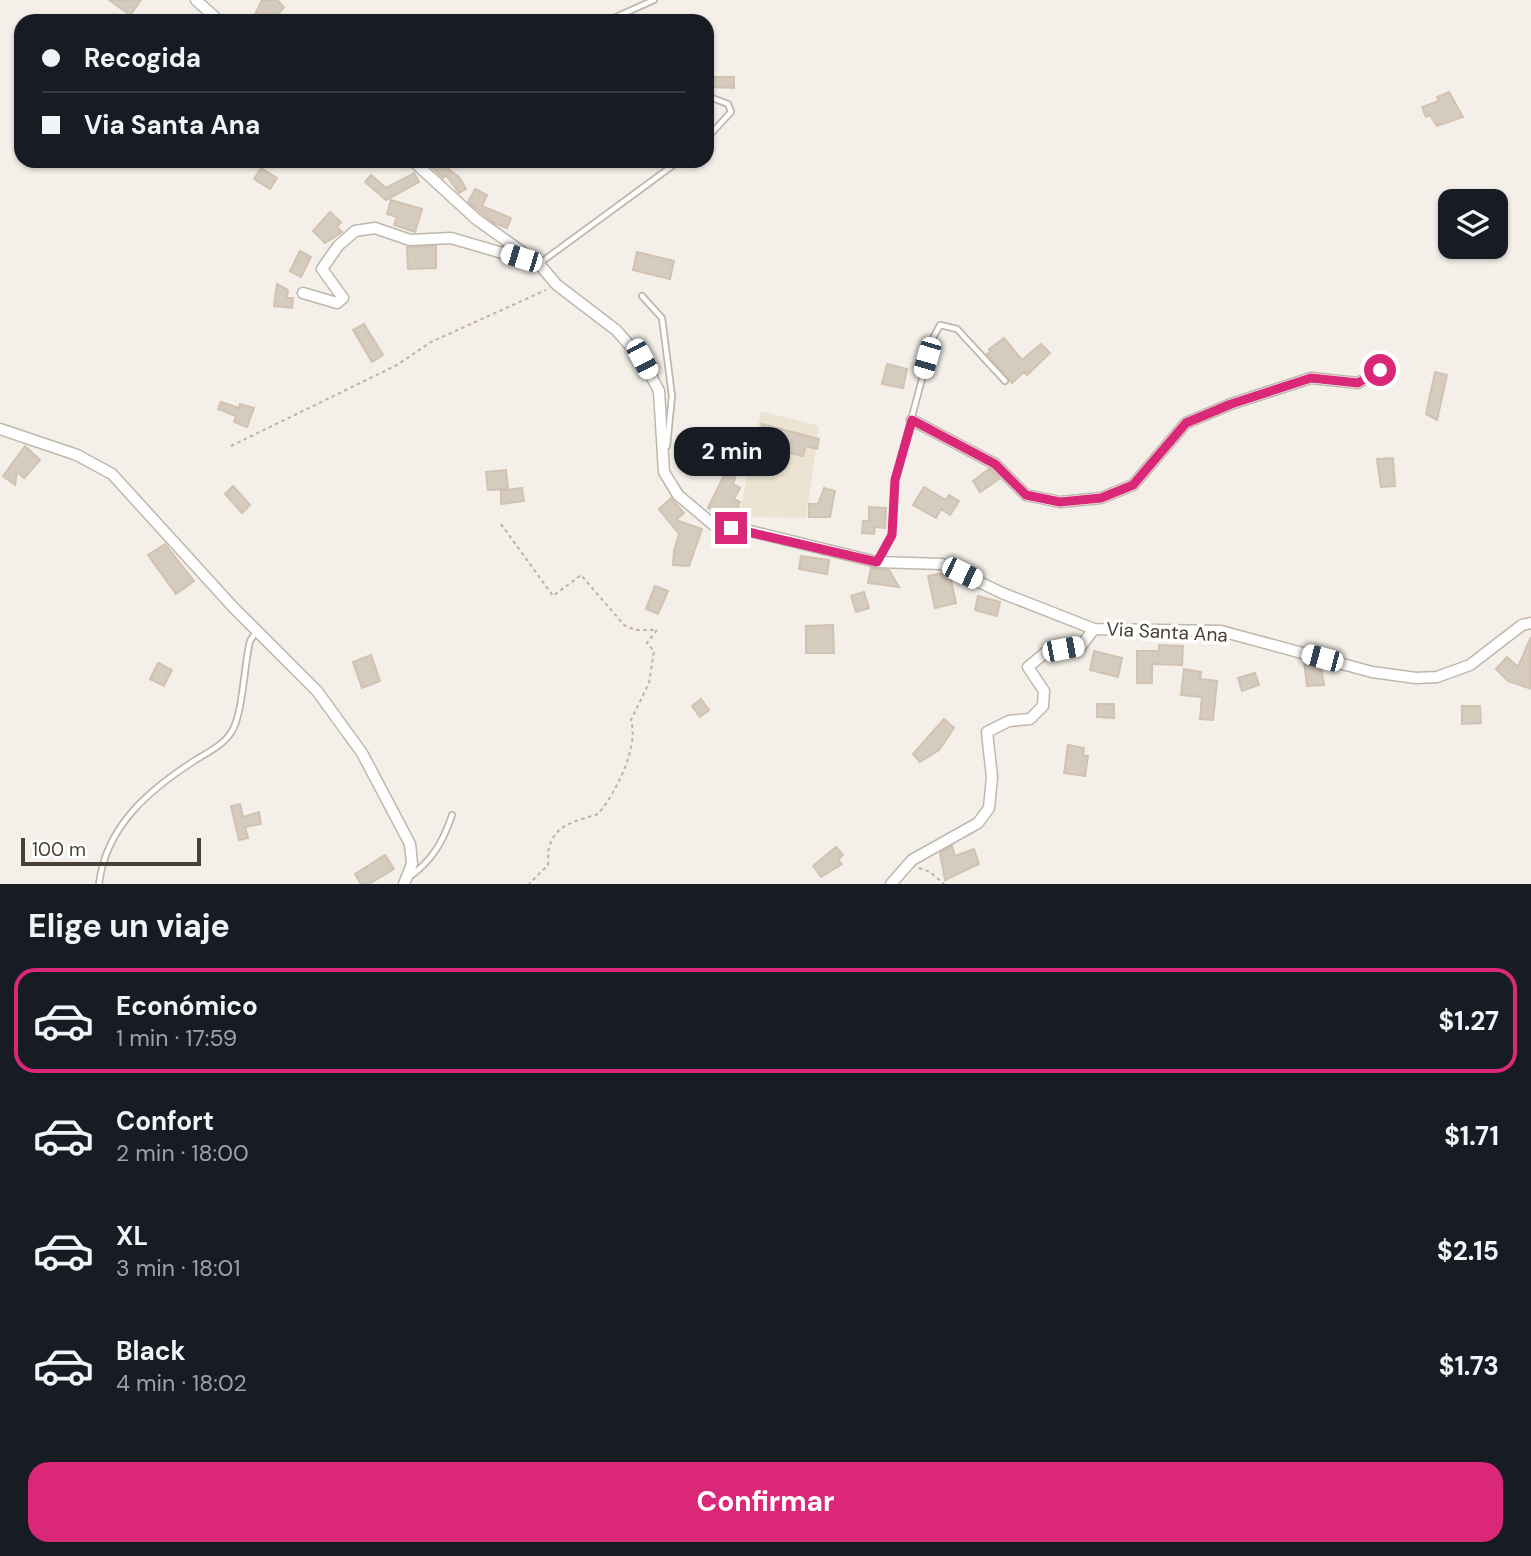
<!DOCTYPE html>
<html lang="es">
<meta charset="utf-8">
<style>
body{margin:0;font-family:"DM Sans",sans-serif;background:#242831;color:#f1f3f6;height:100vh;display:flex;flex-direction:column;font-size:26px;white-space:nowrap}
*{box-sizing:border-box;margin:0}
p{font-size:23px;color:#9ea1a6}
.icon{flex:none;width:38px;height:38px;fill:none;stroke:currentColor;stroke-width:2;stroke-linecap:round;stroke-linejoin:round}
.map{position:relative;height:884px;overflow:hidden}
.details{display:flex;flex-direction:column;background:#171b24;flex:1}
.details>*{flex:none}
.guide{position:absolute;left:14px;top:14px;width:700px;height:154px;border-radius:21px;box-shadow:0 2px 5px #0004;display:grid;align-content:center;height:154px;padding:0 28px;background:#171b24}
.tools{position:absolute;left:1438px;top:189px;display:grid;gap:14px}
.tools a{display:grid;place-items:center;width:70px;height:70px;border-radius:14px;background:#171b24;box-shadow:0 2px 5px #0004;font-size:35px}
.scale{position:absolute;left:21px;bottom:18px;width:180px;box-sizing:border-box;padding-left:7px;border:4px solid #484037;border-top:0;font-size:19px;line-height:24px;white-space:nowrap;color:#484037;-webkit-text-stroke:5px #fff;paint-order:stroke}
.end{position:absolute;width:32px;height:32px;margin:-16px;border:9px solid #db2777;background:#fff;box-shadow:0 0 0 4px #fff}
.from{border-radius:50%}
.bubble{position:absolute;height:49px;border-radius:21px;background:#171b24;box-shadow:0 2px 5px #0004;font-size:23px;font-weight:700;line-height:49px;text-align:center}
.car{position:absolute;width:21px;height:42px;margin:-21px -10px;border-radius:9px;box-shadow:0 0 5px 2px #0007;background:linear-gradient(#fff 24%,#345 0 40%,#fff 0 76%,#345 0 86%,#fff 0)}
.guide b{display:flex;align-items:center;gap:24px;height:66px;font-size:26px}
.guide b+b{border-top:2px solid #363941}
.guide i{width:18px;height:18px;background:#f1f3f6}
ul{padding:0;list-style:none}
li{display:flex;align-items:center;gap:21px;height:105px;margin:0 14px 10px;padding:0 14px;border:4px solid transparent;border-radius:21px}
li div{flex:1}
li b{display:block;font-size:26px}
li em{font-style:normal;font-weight:700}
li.on{border-color:#db2777}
li>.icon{width:63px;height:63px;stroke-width:1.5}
h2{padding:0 28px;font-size:32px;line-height:84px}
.cta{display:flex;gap:14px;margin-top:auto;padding:14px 28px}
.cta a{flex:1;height:80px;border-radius:21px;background:#db2777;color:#fff;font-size:28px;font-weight:700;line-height:80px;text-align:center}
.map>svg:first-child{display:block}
</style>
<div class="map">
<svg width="1531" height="884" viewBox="0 0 1531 884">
<rect width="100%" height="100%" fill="#f4f0e9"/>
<path fill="#ede3d3" d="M761 411 819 426 806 518 739 517 724 524 713 517 741 505Z"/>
<path fill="#d6cbbf" stroke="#d1c2b2" stroke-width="2" d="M109 0H141L130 15Z
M262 0H277L284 7 273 21H252Z
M707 77H734V88L707 87Z
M1449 92 1463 117 1437 126 1430 115 1426 117 1422 107 1439 101 1437 97Z
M438 161 459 177 466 189 459 193 446 175 443 178 432 167Z
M261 168 277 178 270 189 254 179Z
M414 173 419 182 386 200 365 182 371 175 386 188Z
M475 189 487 195 482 206 511 218 507 228 494 223 468 202Z
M391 200 422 209 415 232 394 225 397 217 387 214Z
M330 212 341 222 337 227 342 232 325 243 313 231Z
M436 246V268L408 269 407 247Z
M300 251 311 257 301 277 290 271Z
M637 252 674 261 670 279 633 270Z
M277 284 288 290 287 298H293L292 308 274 306Z
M364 324 383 355 372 362 353 330Z
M1004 338 1022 360 1041 344 1050 353 1027 375 1024 372 1012 383 987 354 991 351 989 349Z
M887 364 907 369 903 388 882 384Z
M1435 372 1447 375 1437 420 1426 414Z
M221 402 239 408 240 404 254 408 247 427 234 422 236 416 218 409Z
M762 424 819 439 817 449 806 446 803 456 757 445Z
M678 436 687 437 685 454 675 453Z
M25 446 40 460 24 478 17 472 15 485 3 476Z
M1393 458 1395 486 1381 487 1377 459Z
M727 469 737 472 733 484 740 488 734 499 740 502 731 520 708 508Z
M989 469 999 479 980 492 973 481Z
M506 470 508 489 488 490 486 472Z
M233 486 250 505 242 513 225 494Z
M924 487 946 500 949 495 959 501 950 515 941 509 936 518 913 505Z
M522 488 524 501 501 504V491Z
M824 488 835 491 830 517H809V504H818Z
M671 498 684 513 676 520 702 529 689 566 673 565 674 551 679 534 659 509Z
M869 507 886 508 885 528 875 527 874 534 862 533 863 521H869Z
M165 544 194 581 176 594 148 555Z
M801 556 829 560 827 574 799 569Z
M871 568 889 570 899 587 868 583Z
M943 573 950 576 956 603 935 608 928 576Z
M655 586 668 591 658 614 646 609Z
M864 592 869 608 856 612 851 596Z
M978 596 1000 602 997 616 975 610Z
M833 625 834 653H806V626Z
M1531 637V689L1508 681 1496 669 1507 657 1518 667Z
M1159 645 1183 646 1182 665 1152 664V683H1137V651H1159Z
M1094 651 1122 658 1118 677 1090 670Z
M371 655 380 681 362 688 353 662Z
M1304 661 1321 666 1324 685 1307 686Z
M158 663 172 670 164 686 150 679Z
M1184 669 1201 672 1200 679 1217 681 1213 720 1200 719 1202 697 1181 695Z
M1255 673 1259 685 1242 691 1238 678Z
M701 699 709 710 700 717 692 706Z
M1097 704H1114V718L1097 717Z
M1462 706H1480L1481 723 1462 724Z
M944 719 954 728 939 750 920 762 913 754Z
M1068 745 1084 748 1083 755 1088 756 1085 776 1064 773Z
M240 804 243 817 259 812 261 824 245 827 248 838 239 840 231 806Z
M952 846 955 856 974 849 979 864 945 880 940 853Z
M836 847 843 855 838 860 842 864 821 877 813 866Z
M385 855 394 869 369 884H361L355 874Z"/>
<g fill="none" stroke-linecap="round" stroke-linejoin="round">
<g stroke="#c0b7ac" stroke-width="8">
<path id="service" d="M607 21 654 0
M707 96 728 104 731 112 707 138
M540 263 679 161
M642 296 662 318 672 396 667 446
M878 562 892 535 895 480 933 338 940 325 957 329 1005 381
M408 878C432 861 443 842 452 815
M99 884C106 826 149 790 194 761 208 752 224 745 232 731 243 713 244 665 250 641L256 632"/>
</g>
<g stroke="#c0b7ac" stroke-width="13">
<path id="minor" d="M196 0 219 21
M413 161 476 219 539 264 557 285 616 330 642 359 659 391 664 472 678 495 716 527 746 530 877 562 942 564 1002 593 1094 629 1221 631 1372 672 1416 678 1437 677 1470 665 1522 625 1531 623
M303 293 337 303 343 298 322 269 338 246 355 231 375 228 410 240 451 238 530 261
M912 420 995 464 1026 495 1060 502 1101 498 1133 485 1186 423 1231 404 1311 378 1358 383 1380 370 1384 360
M0 429 77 455 112 474 233 607 317 691 362 753 410 844 412 864 404 884
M891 884 912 860 978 823 989 808 992 777 987 732 1009 721 1030 719 1043 706 1044 691 1028 667 1045 653 1081 646 1094 629"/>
</g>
<path stroke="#c1b19d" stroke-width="2" stroke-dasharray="3.5 3.5" stroke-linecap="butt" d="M231 446 397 365 431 342 546 290
M501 524 553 596 581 575 624 625 635 630H657L647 643 654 651 649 683 631 720C639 747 616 793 598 814 578 821 555 823 549 848 547 853 549 859 548 865L529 884
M919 868 930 872 944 884"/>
<use href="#service" stroke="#fff" stroke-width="4.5"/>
<use href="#minor" stroke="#fff" stroke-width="10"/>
</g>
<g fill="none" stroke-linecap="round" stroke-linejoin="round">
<path stroke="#db2777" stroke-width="9" d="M731 528 877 562 892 535 895 480 912 420 995 464 1026 495 1060 502 1101 498 1133 485 1186 423 1231 404 1311 378 1358 383 1380 370"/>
</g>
<g text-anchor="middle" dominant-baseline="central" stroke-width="7" stroke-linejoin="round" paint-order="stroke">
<g font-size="19" fill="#484037" stroke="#fff">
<text transform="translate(1167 632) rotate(3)">Via Santa Ana</text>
</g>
</g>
</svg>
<div class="tools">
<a><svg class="icon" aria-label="layers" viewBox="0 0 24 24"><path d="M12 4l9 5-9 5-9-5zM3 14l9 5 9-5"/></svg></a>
</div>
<div class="scale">100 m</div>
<i class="end from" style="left:1380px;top:370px"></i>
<i class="end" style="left:731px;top:528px"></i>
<div class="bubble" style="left:674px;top:427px;width:116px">2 min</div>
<i class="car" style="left:521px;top:258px;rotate:287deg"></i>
<i class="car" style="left:927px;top:358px;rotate:196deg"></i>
<i class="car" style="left:642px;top:359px;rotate:152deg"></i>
<i class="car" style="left:962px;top:573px;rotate:116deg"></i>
<i class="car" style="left:1063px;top:649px;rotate:79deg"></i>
<i class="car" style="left:1322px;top:658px;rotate:285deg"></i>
<div class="guide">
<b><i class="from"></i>Recogida</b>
<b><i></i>Via Santa Ana</b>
</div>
</div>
<section class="details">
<h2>Elige un viaje</h2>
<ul>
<li class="on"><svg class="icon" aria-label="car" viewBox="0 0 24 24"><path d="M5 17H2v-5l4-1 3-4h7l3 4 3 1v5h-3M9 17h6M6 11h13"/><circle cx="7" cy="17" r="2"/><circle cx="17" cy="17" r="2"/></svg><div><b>Económico</b><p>1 min · 17:59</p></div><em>$1.27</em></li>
<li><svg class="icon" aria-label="car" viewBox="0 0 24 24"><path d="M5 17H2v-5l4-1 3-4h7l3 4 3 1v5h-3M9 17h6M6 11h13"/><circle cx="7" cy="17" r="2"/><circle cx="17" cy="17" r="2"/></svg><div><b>Confort</b><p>2 min · 18:00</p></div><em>$1.71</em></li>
<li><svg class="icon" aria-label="car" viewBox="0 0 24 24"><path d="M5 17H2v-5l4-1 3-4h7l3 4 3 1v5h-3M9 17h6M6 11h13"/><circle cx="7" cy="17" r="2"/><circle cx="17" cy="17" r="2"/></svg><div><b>XL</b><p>3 min · 18:01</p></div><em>$2.15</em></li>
<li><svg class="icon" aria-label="car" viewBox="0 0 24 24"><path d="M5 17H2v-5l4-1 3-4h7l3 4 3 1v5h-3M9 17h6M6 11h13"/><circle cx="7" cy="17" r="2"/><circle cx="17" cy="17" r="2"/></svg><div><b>Black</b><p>4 min · 18:02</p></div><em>$1.73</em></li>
</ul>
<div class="cta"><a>Confirmar</a></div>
</section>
